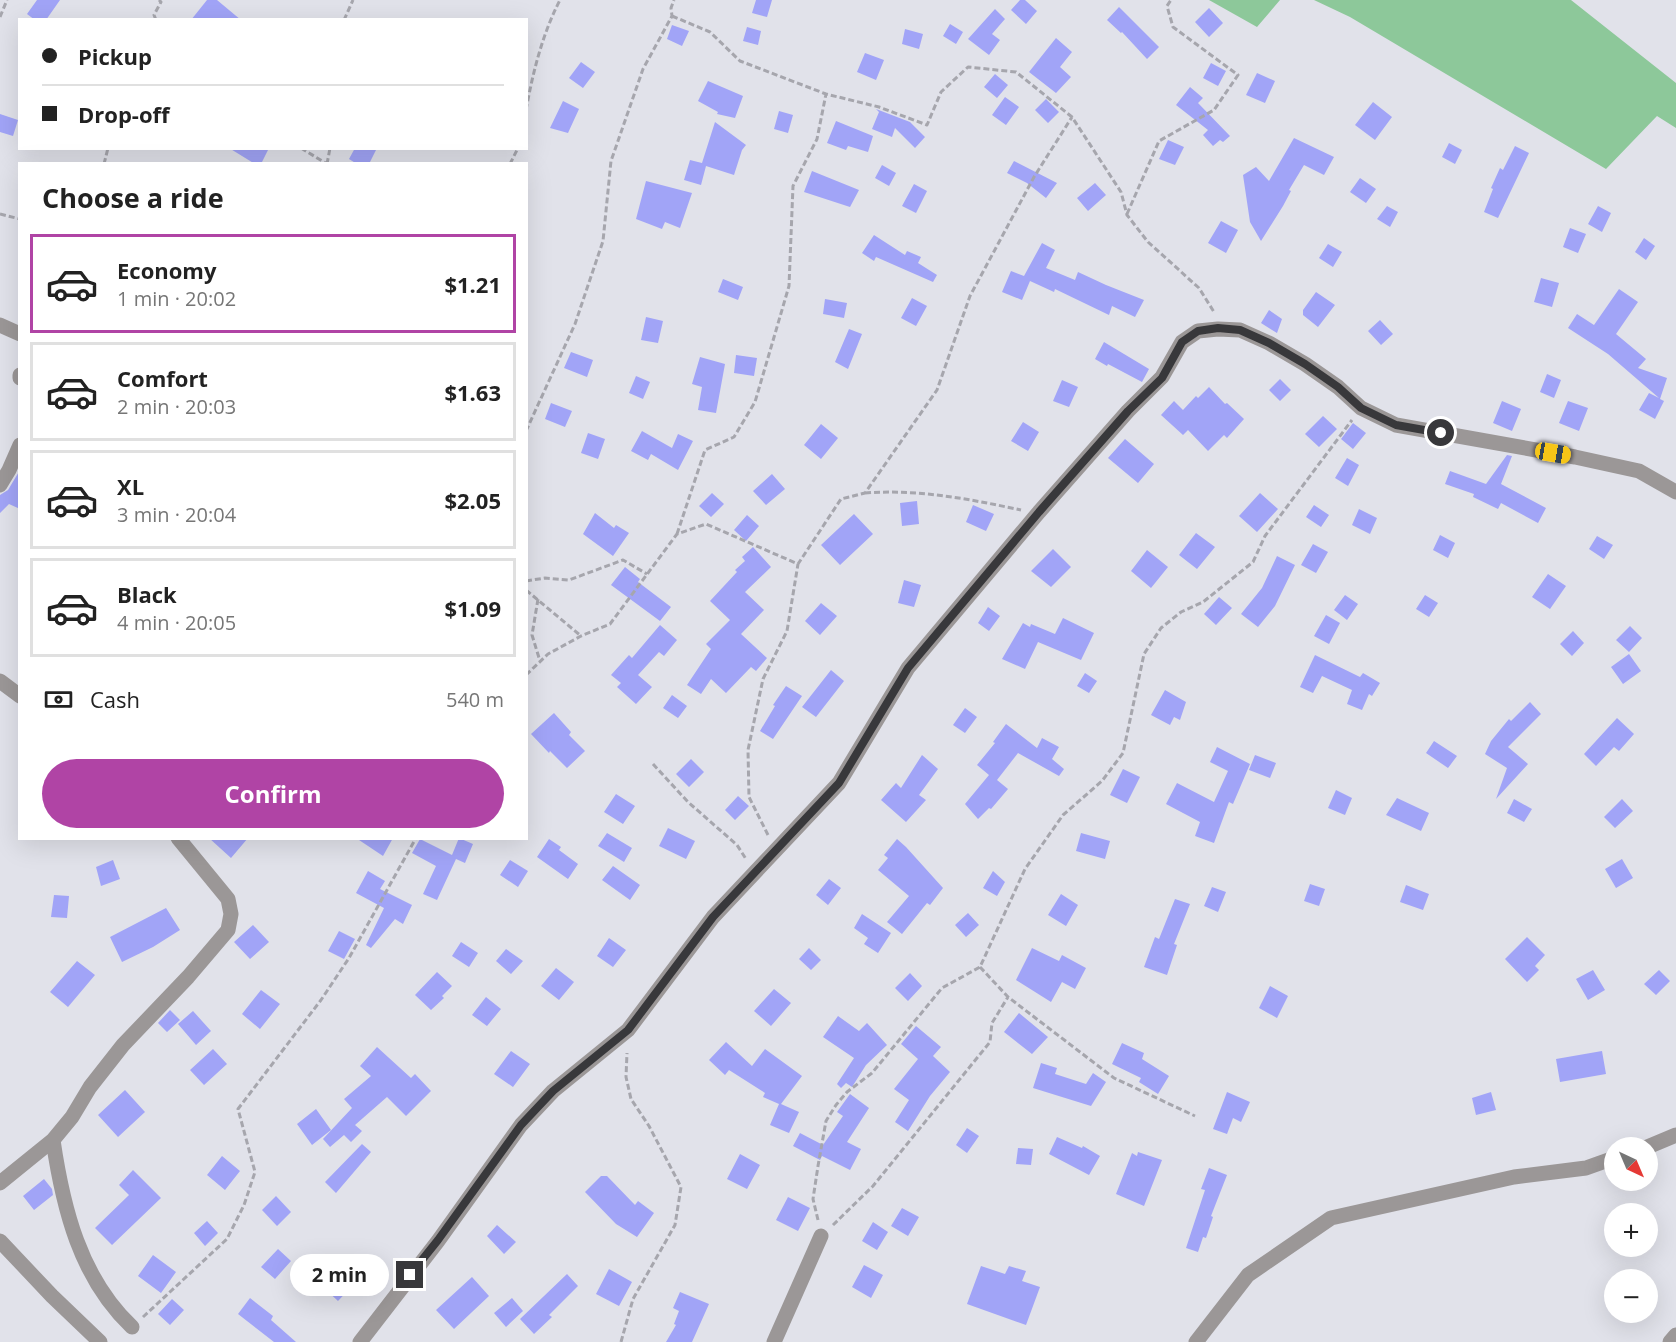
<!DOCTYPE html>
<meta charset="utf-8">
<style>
body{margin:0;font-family:"Open Sans",sans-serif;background:#f2f2f2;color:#222;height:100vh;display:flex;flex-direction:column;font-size:22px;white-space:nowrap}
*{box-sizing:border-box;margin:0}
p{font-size:20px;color:#767676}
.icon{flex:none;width:33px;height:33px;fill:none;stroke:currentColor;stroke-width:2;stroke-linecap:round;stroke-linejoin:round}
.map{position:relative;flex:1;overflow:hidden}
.details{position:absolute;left:18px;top:162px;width:510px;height:678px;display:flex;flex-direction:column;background:#fff;border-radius:0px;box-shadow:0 6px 24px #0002}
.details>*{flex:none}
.top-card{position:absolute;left:18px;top:18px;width:510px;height:132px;border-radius:0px;box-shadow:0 6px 24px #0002;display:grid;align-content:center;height:132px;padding:0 24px;background:#fff}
.needle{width:39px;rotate:136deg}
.controls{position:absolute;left:1604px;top:1137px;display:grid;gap:12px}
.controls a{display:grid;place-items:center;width:54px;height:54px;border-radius:50%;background:#fff;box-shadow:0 6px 24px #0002;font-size:30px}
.end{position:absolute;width:27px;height:27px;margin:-14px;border:8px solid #38383b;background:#fff;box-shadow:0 0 0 3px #fff}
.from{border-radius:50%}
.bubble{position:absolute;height:42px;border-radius:21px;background:#fff;box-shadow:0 6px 24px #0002;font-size:20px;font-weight:700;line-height:42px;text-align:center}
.car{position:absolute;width:18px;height:36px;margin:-18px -9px;border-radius:8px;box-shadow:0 0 4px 2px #0007;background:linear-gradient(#f5c518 24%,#345 0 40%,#f5c518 0 76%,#345 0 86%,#f5c518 0)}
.top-card b{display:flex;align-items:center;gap:21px;height:57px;font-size:22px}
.top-card b+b{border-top:2px solid #e0e0e0}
.top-card i{width:15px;height:15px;background:#222}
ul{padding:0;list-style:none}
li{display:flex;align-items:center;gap:18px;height:99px;margin:0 12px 9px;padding:0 12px;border:3px solid #e0e0e0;border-radius:0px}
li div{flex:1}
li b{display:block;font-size:22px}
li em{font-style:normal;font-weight:700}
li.current{border-color:#b044a5}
li>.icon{width:54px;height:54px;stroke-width:1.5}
h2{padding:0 24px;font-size:27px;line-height:72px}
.pay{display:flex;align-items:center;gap:15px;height:66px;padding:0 24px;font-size:22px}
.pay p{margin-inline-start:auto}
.button{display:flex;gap:12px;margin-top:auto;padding:12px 24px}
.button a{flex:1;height:69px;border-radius:36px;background:#b044a5;color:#fff;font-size:24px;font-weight:700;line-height:69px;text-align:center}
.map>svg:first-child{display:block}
</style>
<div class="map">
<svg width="1676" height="1342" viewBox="0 0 1676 1342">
<rect width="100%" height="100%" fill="#e1e2ea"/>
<path fill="#8dc89a" d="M1209 0H1280L1257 27Z
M1314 0H1571L1676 83V128L1657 116 1606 169 1350 17Z"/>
<path fill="#a1a4f7" d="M37 0H60L46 20H35L27 14Z
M207 0H217L241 20H191Z
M756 0H772L767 17 752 13Z
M1020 0H1025L1037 11 1026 24 1011 10Z
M1119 7 1159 47 1147 59 1122 32 1121 33 1107 20Z
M1209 8 1223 23 1209 37 1195 22Z
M995 9 1005 19 992 34 1000 40 989 55 968 39Z
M950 24 963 32 956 44 943 36Z
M672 25 689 31 682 46 667 39Z
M747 27 761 31 758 45 743 41Z
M905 29 923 34 919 49 902 44Z
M1056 38 1072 52 1060 67 1071 77 1056 93 1029 72Z
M865 53 884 60 876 80 857 72Z
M581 62 595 72 583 88 569 78Z
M1211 63 1226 71 1218 86 1203 78Z
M1257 73 1275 81 1265 103 1246 95Z
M995 74 1008 85 997 98 984 87Z
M708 81 743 96 735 118 717 114 718 112 698 101Z
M1190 87 1203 98 1198 103 1230 136 1223 142 1220 140 1213 146 1203 135 1208 130 1176 105Z
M1005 97 1019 107 1006 125 992 115Z
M1046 99 1059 112 1048 123 1035 110Z
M563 101 579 109 568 133 550 128Z
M1373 102 1392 117 1375 140 1355 125Z
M876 109 910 122 925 137 915 148 895 128 892 137 872 129 879 112Z
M779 111 793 115 788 133 774 129Z
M0 114 18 120 13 136 0 132Z
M836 121 873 136 868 152 848 146 846 150 827 143Z
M715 122 746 145 742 150 734 175 706 166 701 185 684 180 690 160 702 163Z
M1294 138 1334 157 1324 175 1304 165 1289 190 1291 191 1283 206 1261 241 1250 222 1243 175 1256 167 1269 181Z
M1168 140 1184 147 1175 165 1159 159Z
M1449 143 1462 150 1455 164 1442 157Z
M1515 146 1529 153 1498 218 1484 212 1493 189 1491 188 1500 168 1503 170Z
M229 148H269L261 164H255Z
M355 148H377L369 164H357L349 159Z
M1014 161 1057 183 1046 198 1027 183 1007 173Z
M882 165 896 173 889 186 875 178Z
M812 171 859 190 850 207 804 192Z
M1360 178 1376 189 1366 203 1350 192Z
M646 181 692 193 680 228 665 222 662 229 636 219Z
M1095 183 1106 195 1088 211 1077 198Z
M914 184 927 191 916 213 902 206Z
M1387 206 1398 212 1390 227 1377 219Z
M1598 206 1611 213 1602 232 1588 224Z
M1221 221 1238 230 1226 253 1208 243Z
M1570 228 1586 234 1578 253 1563 247Z
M874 235 905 255 907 251 921 257 918 263 937 275 933 282 876 257 874 261 862 253Z
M1644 238 1655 246 1646 260 1635 252Z
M1042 243 1055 250 1046 268 1075 280 1078 272 1106 285 1144 300 1135 317 1112 306 1109 315 1055 289 1054 292 1030 281 1022 300 1002 292 1011 271 1024 276Z
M1328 244 1342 252 1333 267 1319 258Z
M1541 278 1559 283 1552 307 1534 302Z
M723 279 743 287 738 300 718 292Z
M1619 289 1638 302 1616 334 1646 359 1638 368 1667 378 1660 399 1664 401 1655 419 1639 410 1649 393 1659 398 1608 354 1568 328 1577 314 1594 325Z
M1316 292 1335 305 1318 327 1303 315V310Z
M912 298 927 306 916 326 901 318Z
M825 299 847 303 844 318 823 314Z
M1269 310 1282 319 1277 333 1261 323Z
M646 317 663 321 658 343 641 340Z
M1380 320 1393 334 1381 345 1368 331Z
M849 329 862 334 848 369 835 362Z
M1104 342 1149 369 1142 382 1108 364 1107 366 1095 359Z
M571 352 593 360 587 377 564 368Z
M736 355 757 358 754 376 734 373Z
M700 357 725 364 716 413 698 410 702 387 692 384Z
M1547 374 1561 380 1554 398 1540 392Z
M636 376 650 382 643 399 629 393Z
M1280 379 1291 390 1280 401 1269 390Z
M1062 380 1078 387 1069 407 1053 401Z
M1209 387 1225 404 1227 403 1244 419 1227 438 1224 435 1208 451 1188 430 1183 435 1161 415 1174 401 1183 410 1196 396 1198 398Z
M1502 401 1521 409 1512 431 1493 423Z
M1568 401 1588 408 1579 431 1559 423Z
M551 403 572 411 565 427 545 419Z
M1323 416 1337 429 1319 447 1305 434Z
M1023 422 1039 432 1028 451 1011 441Z
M1353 423 1366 433 1353 449 1341 439Z
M821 424 838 438 821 459 804 445Z
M642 431 672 448 678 434 693 441 678 470 651 454 648 460 631 451Z
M588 433 605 439 598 459 581 453Z
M1125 439 1154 464 1138 483 1108 458Z
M1507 455 1512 456 1501 484 1546 508 1538 523 1501 503 1498 509 1473 497 1474 494 1445 484 1450 471 1486 484Z
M1347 458 1359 465 1348 486 1335 478Z
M20 470V509L9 504 0 513V495L8 490Z
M772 474 785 489 766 505 753 491Z
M712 493 724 504 711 517 699 506Z
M1260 493 1278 509 1257 532 1239 516Z
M917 501 919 524 902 526 900 503Z
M973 505 994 514 986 531 966 522Z
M1314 505 1329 515 1321 527 1306 517Z
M1359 509 1377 518 1370 534 1352 525Z
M595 513 614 528 616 525 629 533 613 556 583 534Z
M854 514 873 534 840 565 821 545Z
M747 515 759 526 746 541 734 530Z
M1196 533 1215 547 1197 569 1179 555Z
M1440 535 1455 543 1448 558 1433 550Z
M1597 536 1613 545 1604 559 1589 549Z
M1313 544 1328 552 1316 573 1301 565Z
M753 547 771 567 745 592 764 610 741 634 767 658 756 671 751 667 726 693 711 679 701 694 687 685 711 649 706 644 730 620 710 601 737 572 735 570 745 561 742 557Z
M1053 549 1071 567 1051 587 1031 571Z
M1147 550 1168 567 1151 588 1131 571Z
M1277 556 1295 565 1275 606 1258 627 1241 614 1262 588Z
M625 567 640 579 638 582 671 607 660 621 611 585Z
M1548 574 1566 586 1550 609 1532 597Z
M904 580 921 585 914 607 898 603Z
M1345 595 1358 604 1347 620 1334 610Z
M1425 595 1438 603 1429 617 1416 609Z
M1219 597 1232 608 1216 625 1204 614Z
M821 603 837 616 820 635 805 621Z
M988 607 1000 616 989 631 978 623Z
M1326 615 1340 623 1329 644 1314 636Z
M1063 618 1094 633 1081 660 1038 642 1025 669 1002 659 1023 623 1030 627 1031 624 1055 634Z
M660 625 677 640 664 656 659 652 638 675 652 687 636 704 617 687 621 683 611 675 629 655 632 658Z
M1630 626 1642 638 1629 652 1616 640Z
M1573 631 1584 643 1572 656 1560 644Z
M1629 654 1641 671 1623 684 1611 667Z
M1315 655 1360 677 1363 673 1380 683 1372 696 1369 694 1362 710 1347 704 1352 690 1322 676 1313 693 1300 687Z
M831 670 844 681 816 717 802 707Z
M1085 673 1097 681 1089 693 1077 686Z
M786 686 802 696 773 739 760 731 775 706 773 705Z
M1165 690 1186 702 1180 720 1174 717 1170 725 1151 715Z
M672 695 687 706 678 718 663 708Z
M1530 702 1541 714 1508 747 1528 764 1496 799 1507 768 1485 754 1491 741 1509 719 1511 721Z
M965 708 977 717 965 733 953 725Z
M554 713 571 732 569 735 585 751 567 768 550 751 549 753 531 734Z
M1617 718 1634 734 1619 751 1614 747 1596 766 1584 754Z
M1006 724 1037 748 1042 738 1059 747 1052 759 1064 769 1059 776 1018 753 997 780 1008 789 991 809 989 808 978 819 965 804 989 775 977 765 995 743 993 742Z
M1434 741 1457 756 1448 768 1426 753Z
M1217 747 1250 764 1233 804 1229 802 1214 843 1195 836 1200 822 1166 804 1177 783 1214 802 1228 771 1210 762Z
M922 755 938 769 919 795 926 800 906 822 881 800 896 783 901 788Z
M1255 755 1276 763 1270 778 1249 770Z
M691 759 704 772 689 787 676 774Z
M1123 769 1140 777 1127 803 1110 795Z
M1336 790 1352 798 1345 815 1328 808Z
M616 794 635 806 623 824 604 812Z
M738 796 749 806 735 820 725 810Z
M1397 798 1429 813 1421 831 1386 815Z
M1514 799 1532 809 1524 822 1507 813Z
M1622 799 1633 811 1615 828 1604 817Z
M668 828 695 841 686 859 659 846Z
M607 833 632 848 624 862 598 846Z
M1081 833 1110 841 1105 859 1076 851Z
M209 838H248L231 858Z
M356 838H393L383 856Z
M459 838 473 844 465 863 456 859 437 900 423 894 436 866 412 853 420 839 452 855Z
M549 839 561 847 559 850 578 864 568 879 537 857Z
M897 839 906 847 943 888 930 905 927 903 902 934 887 922 909 896 878 870 888 858 884 855Z
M1622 859 1633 878 1616 888 1605 869Z
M113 860 120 879 101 886 96 867Z
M510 860 528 871 518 887 500 875Z
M613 866 640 885 630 900 602 880Z
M368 871 385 881 380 889 412 905 403 924 395 919 371 948 366 945 384 908 356 893Z
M993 871 1005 882 997 896 983 888Z
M829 879 841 888 828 905 816 895Z
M1310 884 1325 889 1319 906 1304 901Z
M1406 885 1429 894 1423 910 1400 902Z
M1212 887 1226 892 1218 912 1204 906Z
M1061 894 1078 905 1066 926 1048 915Z
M54 895 69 896 67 918 51 917Z
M1175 899 1190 904 1174 944 1177 945 1167 975 1144 967 1155 937 1159 939Z
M166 908 180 930 153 947 122 962 110 937Z
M968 913 979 925 966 937 955 925Z
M862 914 891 933 878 953 864 944 868 938 854 928Z
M253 925 269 942 250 959 234 942Z
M339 931 355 939 344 959 328 951Z
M1527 937 1545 955 1535 966 1539 970 1527 982 1505 959Z
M609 938 626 950 613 967 597 956Z
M461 942 478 953 469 967 452 956Z
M809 948 821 960 811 970 799 959Z
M1032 948 1059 961 1062 955 1086 968 1075 989 1062 982 1051 1002 1016 980Z
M506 949 523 961 511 974 496 961Z
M77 961 95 975 68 1007 50 992Z
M556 968 574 982 559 1000 541 986Z
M1593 970 1605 990 1588 1000 1576 979Z
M1659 970 1670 981 1656 995 1644 984Z
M437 972 452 986 442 996 444 998 431 1010 415 995Z
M910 973 922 986 908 1001 895 988Z
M1270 986 1288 996 1277 1018 1259 1008Z
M774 989 791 1003 771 1026 754 1011Z
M261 990 280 1004 260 1029 242 1014Z
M486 997 501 1009 487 1026 472 1015Z
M170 1010 180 1020 167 1032 158 1023Z
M193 1011 211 1031 196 1045 178 1024Z
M1019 1013 1048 1037 1032 1054 1004 1032Z
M838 1016 859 1031 867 1023 887 1045 866 1065 852 1087 846 1083 841 1088 837 1084 854 1058 823 1037Z
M916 1026 941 1047 933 1056 950 1072 930 1096 908 1131 895 1122 909 1100 894 1089 918 1059 901 1044Z
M726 1042 752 1066 765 1049 802 1076 781 1104 799 1112 789 1133 770 1125 779 1104 763 1097 765 1093 729 1070 725 1075 709 1060Z
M1122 1043 1144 1053 1142 1059 1169 1076 1158 1094 1139 1082 1141 1078 1112 1064Z
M377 1047 411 1078 415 1074 431 1091 406 1116 387 1097 355 1125 362 1131 351 1142 344 1135 330 1147 323 1139 352 1108 344 1099 371 1076 360 1066Z
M213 1049 227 1064 204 1085 190 1070Z
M511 1051 530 1064 513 1087 494 1074Z
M1602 1051 1606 1074 1560 1082 1556 1059Z
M1041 1063 1057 1068 1055 1074 1086 1084 1093 1073 1106 1082 1091 1106 1033 1088Z
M125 1090 145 1112 118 1137 98 1115Z
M1227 1092 1250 1102 1241 1122 1233 1118 1227 1134 1213 1129Z
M1491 1092 1496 1110 1476 1115 1472 1098Z
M850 1094 869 1108 847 1142 861 1149 850 1170 822 1156 820 1160 793 1146 800 1133 823 1145 843 1116 837 1112Z
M316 1109 331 1130 312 1145 297 1124Z
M967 1128 979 1136 967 1153 956 1145Z
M1057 1137 1082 1148 1083 1146 1100 1156 1089 1175 1049 1154Z
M362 1144 371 1152 336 1193 325 1182Z
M1018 1148 1033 1149 1031 1165 1016 1164Z
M1138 1152 1162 1160 1144 1206 1116 1194 1132 1153 1137 1156Z
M740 1154 760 1165 747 1189 727 1179Z
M222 1156 240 1171 225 1190 207 1175Z
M1209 1168 1227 1175 1211 1216 1213 1217 1206 1238 1203 1237 1198 1252 1186 1248 1205 1190 1201 1189Z
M133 1170 161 1198 112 1245 95 1228 129 1195 119 1185Z
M601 1176H607L635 1205 638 1201 654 1213 637 1237 616 1224 585 1192Z
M44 1179 52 1189 53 1195 34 1210 23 1196Z
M276 1196 291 1212 277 1226 262 1210Z
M788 1197 810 1208 798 1231 776 1220Z
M902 1208 919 1217 908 1236 891 1226Z
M207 1221 218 1233 205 1246 194 1233Z
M873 1222 888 1232 877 1250 862 1241Z
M497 1225 516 1242 504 1254 487 1236Z
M278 1249 291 1261 275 1279 261 1267Z
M153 1255 176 1272 161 1293 138 1276Z
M864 1265 883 1275 871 1298 852 1287Z
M981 1266 1005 1274 1009 1266 1026 1271 1022 1281 1040 1287 1026 1325 967 1304Z
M339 1269 355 1283 338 1301 323 1287Z
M609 1269 632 1282 619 1306 596 1294Z
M567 1274 578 1286 549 1315 552 1317 534 1334 520 1319Z
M472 1277 489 1296 454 1329 436 1310Z
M680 1292 709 1304 692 1342H666L676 1325 674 1324 679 1311 673 1308Z
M250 1298 273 1316 271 1320 296 1342H274L238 1314Z
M512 1298 523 1311 506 1327 494 1313Z
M172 1299 184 1310 170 1325 158 1314Z"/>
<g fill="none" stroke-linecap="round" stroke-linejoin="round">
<path stroke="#a6a6ad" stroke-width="3" stroke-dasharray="6 3" stroke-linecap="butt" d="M672 16 710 32 740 61 826 94 879 107 927 125 941 92 968 67 1016 72 1072 117 1121 192 1127 215 1148 242 1199 288 1214 312
M0 17 7 0
M156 20 154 15 161 2 159 0
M344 20 353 0
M526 110C533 72 542 35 560 0
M301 148 327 164
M104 164 108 148
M327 164 330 148
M510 164 518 148
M0 214 20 219
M1127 214 1159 141 1214 110 1238 75 1173 27 1167 6 1171 0
M526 431 575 324 603 241 611 161 643 69 672 16 671 8 674 0
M865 493C919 489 969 499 1021 510
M677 534 705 450 734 437 755 402 789 286 793 186 817 139 826 94
M526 581 545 578 569 580 623 560 647 574
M526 590 581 636
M538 599 532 635 540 661
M526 675 548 654 581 636 610 624 677 534 706 524 798 564 841 499 865 493 937 390 970 296 1034 177 1072 117
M653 764 688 802 737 845 746 859
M768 835 749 797 748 750 763 679 787 631 798 564
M980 967 1008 997 1114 1078 1195 1116
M818 1220 813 1199 818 1166 826 1121 836 1105 847 1092 872 1073 942 988 980 967 1025 869 1063 815 1102 781 1123 753 1144 654 1161 628 1181 612 1203 602 1253 562 1265 536 1352 420
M833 1225 873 1186 990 1042 992 1023 1008 997
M143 1317 227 1239 244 1205 255 1172 238 1109 321 1000 349 958 416 838
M621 1342 633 1299 675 1225 681 1187 649 1126 631 1099 626 1077 627 1053"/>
<path stroke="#9b9797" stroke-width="15" d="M0 325 20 334
M20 375V378
M0 485 9 470 20 445
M0 681 20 696
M53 1140C63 1208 80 1278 132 1327
M1645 1148 1676 1135
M0 1183 53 1140 72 1117 90 1087 123 1045 188 977 228 930 231 914 228 899 178 838
M0 1241 52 1296 100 1342
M360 1342 438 1241 521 1125 553 1091 628 1030 713 917 839 783 908 668 1039 512 1128 411 1162 377 1182 342 1198 331 1218 329 1240 330 1269 343 1305 364 1338 387 1361 408 1396 425 1575 457 1639 471 1676 492
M774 1342 821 1236
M1196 1342 1248 1275 1331 1218 1514 1177 1586 1168 1614 1158
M1670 1342 1676 1335"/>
</g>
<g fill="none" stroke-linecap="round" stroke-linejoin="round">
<path stroke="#38383b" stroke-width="8" d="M410 1275 438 1240 521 1125 553 1091 628 1030 713 917 839 783 908 668 1039 512 1128 411 1162 378 1182 342 1198 331 1218 328 1240 330 1269 343 1305 364 1338 387 1361 408 1396 425 1441 433"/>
</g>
</svg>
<div class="controls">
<a><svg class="needle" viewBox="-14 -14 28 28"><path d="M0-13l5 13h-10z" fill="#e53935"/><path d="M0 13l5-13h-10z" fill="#767676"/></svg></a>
<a>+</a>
<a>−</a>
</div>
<i class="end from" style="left:1441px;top:433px"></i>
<i class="end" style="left:410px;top:1275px"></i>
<div class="bubble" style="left:290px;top:1254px;width:99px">2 min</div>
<i class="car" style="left:1553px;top:453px;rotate:100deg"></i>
<div class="top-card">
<b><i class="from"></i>Pickup</b>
<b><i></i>Drop-off</b>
</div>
<section class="details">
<h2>Choose a ride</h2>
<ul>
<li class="current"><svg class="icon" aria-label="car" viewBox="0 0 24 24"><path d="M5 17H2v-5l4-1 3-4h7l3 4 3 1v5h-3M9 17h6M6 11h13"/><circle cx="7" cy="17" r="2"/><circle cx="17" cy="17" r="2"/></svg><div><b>Economy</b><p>1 min · 20:02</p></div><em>$1.21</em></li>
<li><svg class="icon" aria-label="car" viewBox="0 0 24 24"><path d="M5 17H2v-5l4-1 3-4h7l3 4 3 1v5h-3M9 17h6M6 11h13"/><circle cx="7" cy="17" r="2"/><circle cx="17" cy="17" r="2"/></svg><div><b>Comfort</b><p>2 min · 20:03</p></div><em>$1.63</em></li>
<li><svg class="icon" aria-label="car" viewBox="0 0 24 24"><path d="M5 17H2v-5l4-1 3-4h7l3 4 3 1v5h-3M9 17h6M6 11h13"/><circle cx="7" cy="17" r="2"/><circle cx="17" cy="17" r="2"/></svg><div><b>XL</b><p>3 min · 20:04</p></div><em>$2.05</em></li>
<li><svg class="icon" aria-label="car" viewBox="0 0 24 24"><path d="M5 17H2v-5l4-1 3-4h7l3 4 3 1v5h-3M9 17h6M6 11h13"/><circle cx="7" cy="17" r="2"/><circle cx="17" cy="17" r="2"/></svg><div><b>Black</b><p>4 min · 20:05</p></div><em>$1.09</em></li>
</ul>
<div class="pay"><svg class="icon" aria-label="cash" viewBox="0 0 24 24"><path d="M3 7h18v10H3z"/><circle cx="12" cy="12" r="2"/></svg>Cash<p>540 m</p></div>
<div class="button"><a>Confirm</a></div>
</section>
</div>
